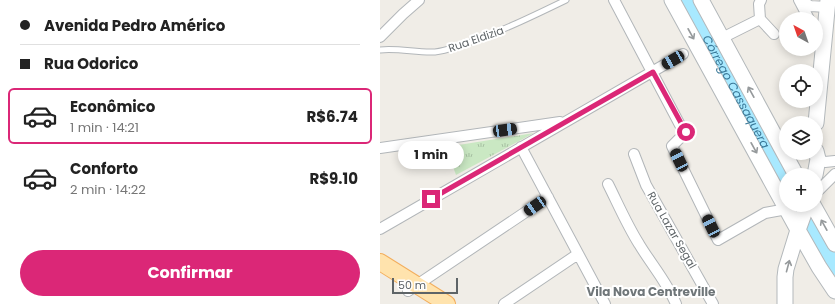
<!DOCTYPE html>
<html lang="pt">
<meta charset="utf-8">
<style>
body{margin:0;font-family:Poppins,sans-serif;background:#f6f6f6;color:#222;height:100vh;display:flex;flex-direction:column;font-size:15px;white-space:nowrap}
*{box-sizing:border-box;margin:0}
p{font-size:13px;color:#767676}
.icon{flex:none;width:22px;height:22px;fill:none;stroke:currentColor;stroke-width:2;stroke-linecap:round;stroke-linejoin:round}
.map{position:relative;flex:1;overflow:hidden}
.sheet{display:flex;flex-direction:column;background:#fff;width:380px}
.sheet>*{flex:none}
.banner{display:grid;align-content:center;height:88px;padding:0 20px;background:#fff}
.needle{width:26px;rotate:320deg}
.fabs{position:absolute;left:399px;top:12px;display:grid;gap:8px}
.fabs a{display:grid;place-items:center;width:44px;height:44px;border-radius:50%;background:#fff;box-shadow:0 2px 10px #0003;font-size:20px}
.scale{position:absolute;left:12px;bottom:10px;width:66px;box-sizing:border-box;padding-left:4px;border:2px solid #5e6467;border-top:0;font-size:11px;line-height:14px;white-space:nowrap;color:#5e6467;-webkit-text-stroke:3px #fff;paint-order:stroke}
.end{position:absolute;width:18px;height:18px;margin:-9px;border:5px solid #db2777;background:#fff;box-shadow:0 0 0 2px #fff}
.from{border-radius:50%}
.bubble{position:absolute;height:28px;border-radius:14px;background:#fff;box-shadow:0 2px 10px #0003;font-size:13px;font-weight:700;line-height:28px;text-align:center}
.car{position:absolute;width:12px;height:24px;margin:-12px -6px;border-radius:5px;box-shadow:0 0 3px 1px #0007;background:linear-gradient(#222 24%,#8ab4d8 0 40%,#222 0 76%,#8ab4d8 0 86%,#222 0)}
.banner b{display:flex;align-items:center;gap:14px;height:38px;font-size:15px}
.banner b+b{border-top:1px solid #e0e0e0}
.banner i{width:10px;height:10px;background:#222}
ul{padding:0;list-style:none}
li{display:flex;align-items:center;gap:12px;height:56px;margin:0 8px 6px;padding:0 12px;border:2px solid transparent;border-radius:6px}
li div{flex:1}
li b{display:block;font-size:15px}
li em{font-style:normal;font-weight:700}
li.selected{border-color:#db2777}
li>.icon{width:36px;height:36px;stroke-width:1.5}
.button{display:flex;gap:8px;margin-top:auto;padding:8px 20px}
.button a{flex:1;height:46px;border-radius:24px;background:#db2777;color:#fff;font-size:16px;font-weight:700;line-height:46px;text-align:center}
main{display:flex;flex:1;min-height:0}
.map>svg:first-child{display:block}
</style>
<main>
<section class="sheet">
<div class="banner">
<b><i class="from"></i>Avenida Pedro Américo</b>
<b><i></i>Rua Odorico</b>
</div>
<ul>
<li class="selected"><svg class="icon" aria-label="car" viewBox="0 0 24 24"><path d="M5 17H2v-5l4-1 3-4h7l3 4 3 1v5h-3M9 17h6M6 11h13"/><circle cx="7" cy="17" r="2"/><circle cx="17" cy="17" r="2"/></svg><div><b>Econômico</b><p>1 min · 14:21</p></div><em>R$6.74</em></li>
<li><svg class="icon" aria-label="car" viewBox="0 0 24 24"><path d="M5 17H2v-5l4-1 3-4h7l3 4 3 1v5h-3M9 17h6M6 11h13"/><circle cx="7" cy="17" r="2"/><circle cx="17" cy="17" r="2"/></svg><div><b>Conforto</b><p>2 min · 14:22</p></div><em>R$9.10</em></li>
</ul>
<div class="button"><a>Confirmar</a></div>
</section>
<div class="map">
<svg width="455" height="304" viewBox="0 0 455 304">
<defs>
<pattern id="grass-tufts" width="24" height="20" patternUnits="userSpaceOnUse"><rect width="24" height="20" fill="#cae8c3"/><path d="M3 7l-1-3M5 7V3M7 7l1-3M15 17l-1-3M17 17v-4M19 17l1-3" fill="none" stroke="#a7c0a2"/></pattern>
</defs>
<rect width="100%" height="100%" fill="#f0ede7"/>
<path fill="url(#grass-tufts)" d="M154 133 76 175 66 147Z"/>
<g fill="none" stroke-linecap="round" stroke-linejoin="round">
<g stroke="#a8e9ff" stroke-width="16">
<path id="s1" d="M307 0 406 182"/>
<path d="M431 227 455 267"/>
</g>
<g stroke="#b2b6b9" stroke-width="7">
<path id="lane" d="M0 50C19 48 37 53 55 52 65 51 75 47 85 44 120 32 153 16 186 0"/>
</g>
<g stroke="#b2b6b9" stroke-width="12">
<path id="street" d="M234 0 300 125 306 132 292 146 338 240 385 213 407 209
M419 0 429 19
M421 0 430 6 447 7
M380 19 394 34
M0 37 23 14 39 0
M342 38 380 19 379 4 381 0
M141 147 225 304
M0 148 180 122
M254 154 266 185 333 304
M438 159 445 162 455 161
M228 184C238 204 247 225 259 244 271 264 287 282 296 304
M436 193 455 174
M0 229 303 54
M28 291 168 197
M124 304 198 254"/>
</g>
<g stroke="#b3b8bb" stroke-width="17">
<path id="secondary" d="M292 0 418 230 439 267 455 291
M321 0 416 175
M436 123 448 0
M435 175 438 159 436 151
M433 205 455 244
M405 304V277L406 269 418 230 427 205"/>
</g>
<g stroke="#f3ae5d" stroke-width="18">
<path id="primary" d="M0 262 67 304"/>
</g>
<use href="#lane" stroke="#fff" stroke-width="5"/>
<use href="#street" stroke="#fff" stroke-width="10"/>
<use href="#secondary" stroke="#fff" stroke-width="15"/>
<use href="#primary" stroke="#ffe3ad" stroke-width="16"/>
</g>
<defs><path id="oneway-shaft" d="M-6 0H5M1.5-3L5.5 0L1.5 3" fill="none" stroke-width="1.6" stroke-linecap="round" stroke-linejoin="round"/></defs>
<g stroke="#969a9c">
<use href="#oneway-shaft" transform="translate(311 34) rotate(61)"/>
<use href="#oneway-shaft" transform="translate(371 92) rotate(-119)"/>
<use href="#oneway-shaft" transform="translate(374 148) rotate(61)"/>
<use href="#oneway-shaft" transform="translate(444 225) rotate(-119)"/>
<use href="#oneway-shaft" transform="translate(408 266) rotate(-75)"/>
</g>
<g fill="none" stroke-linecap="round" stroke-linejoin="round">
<path stroke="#db2777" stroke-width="5" d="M51 199 273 72 306 132"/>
</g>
<g text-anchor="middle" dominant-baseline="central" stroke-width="4" stroke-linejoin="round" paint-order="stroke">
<g font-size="11" fill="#5e6467" stroke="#fff">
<text transform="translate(96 39) rotate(-19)">Rua Eldizia</text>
<text transform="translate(292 230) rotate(60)">Rua Lazar Segal</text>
</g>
<g font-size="12" font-style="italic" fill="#3a7999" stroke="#fff">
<text stroke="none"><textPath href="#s1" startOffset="104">Córrego Cassaquera</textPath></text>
</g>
<g font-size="12" font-weight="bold" fill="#6f7679" stroke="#fff">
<text x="271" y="291">Vila Nova Centreville</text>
</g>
</g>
</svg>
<div class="fabs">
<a><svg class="needle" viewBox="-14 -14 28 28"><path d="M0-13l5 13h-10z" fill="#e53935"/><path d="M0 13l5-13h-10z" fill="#767676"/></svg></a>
<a><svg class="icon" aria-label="locate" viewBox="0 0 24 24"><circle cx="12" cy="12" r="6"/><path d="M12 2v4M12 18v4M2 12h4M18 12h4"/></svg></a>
<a><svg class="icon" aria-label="layers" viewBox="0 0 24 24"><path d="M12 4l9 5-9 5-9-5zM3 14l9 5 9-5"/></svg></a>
<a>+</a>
</div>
<div class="scale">50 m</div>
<i class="end from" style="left:306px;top:132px"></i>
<i class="end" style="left:51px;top:199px"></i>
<div class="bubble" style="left:18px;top:141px;width:66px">1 min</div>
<i class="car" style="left:293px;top:60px;rotate:240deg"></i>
<i class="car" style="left:125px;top:130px;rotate:82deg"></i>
<i class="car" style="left:299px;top:160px;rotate:334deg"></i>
<i class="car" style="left:155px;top:206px;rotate:236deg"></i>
<i class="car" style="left:331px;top:226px;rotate:334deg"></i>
</div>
</main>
